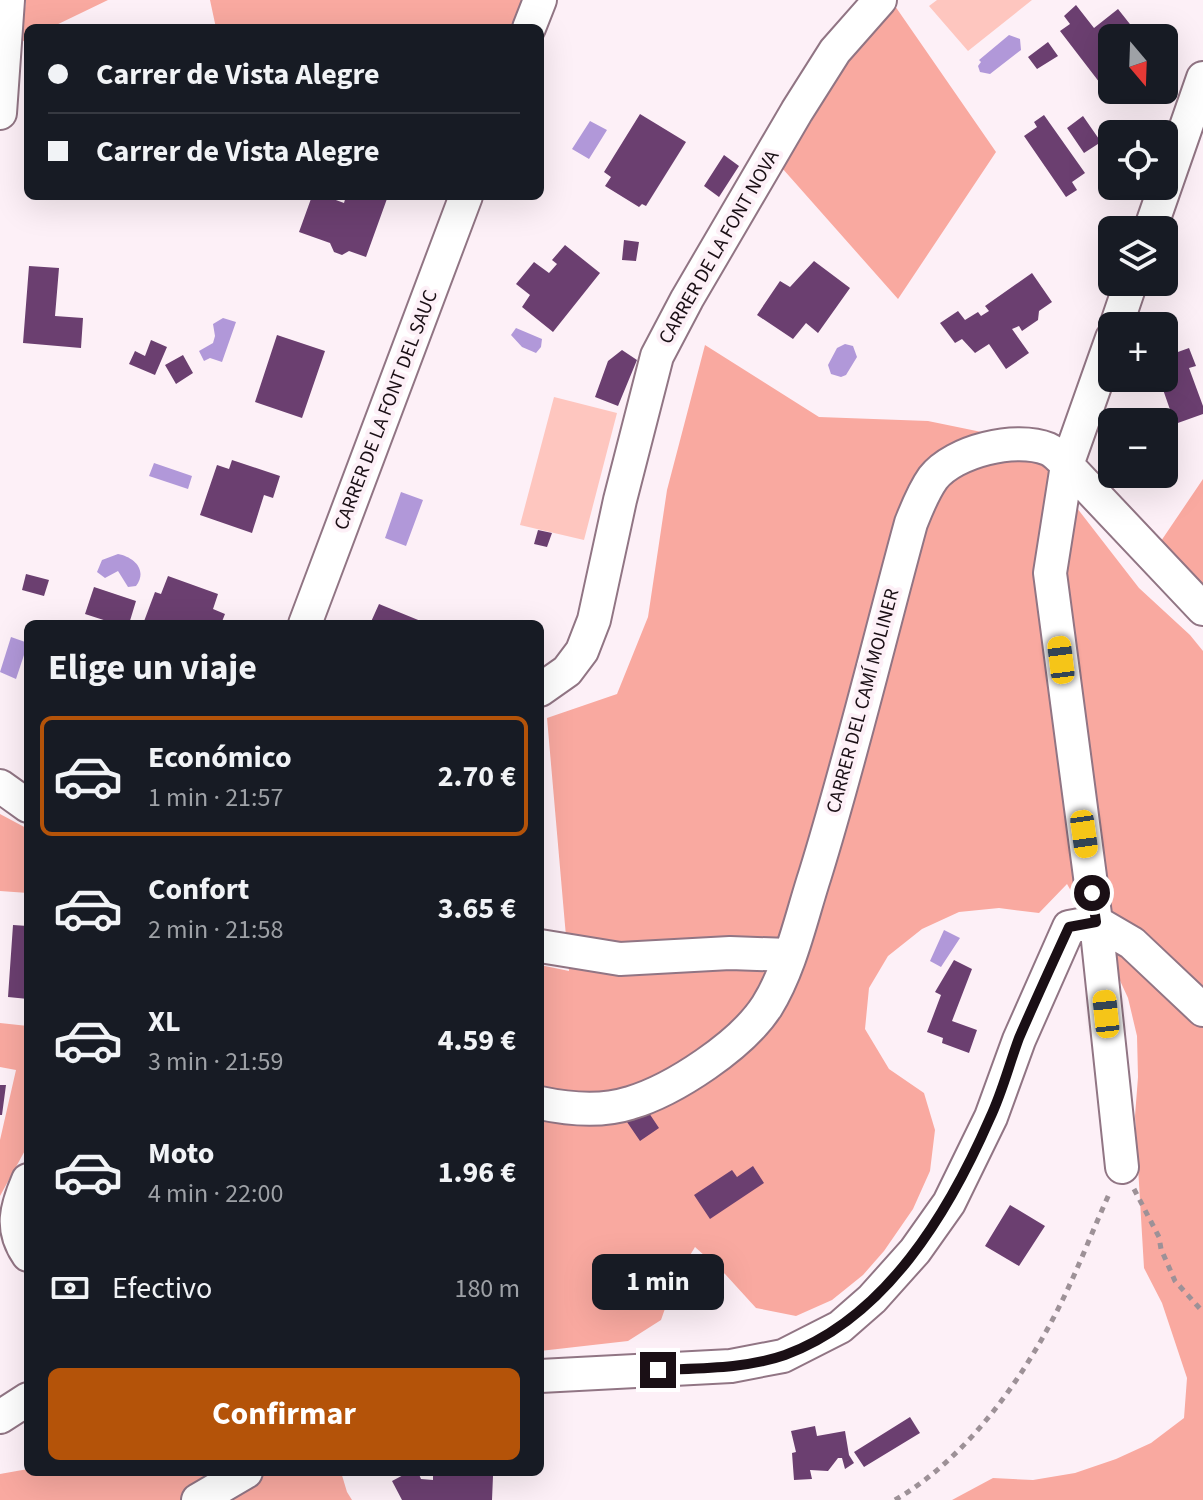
<!DOCTYPE html>
<html lang="es">
<meta charset="utf-8">
<style>
body{margin:0;font-family:"Source Sans 3",sans-serif;background:#242831;color:#f1f3f6;height:100vh;display:flex;flex-direction:column;font-size:30px;white-space:nowrap}
*{box-sizing:border-box;margin:0}
p{font-size:26px;color:#9ea1a6}
.icon{flex:none;width:44px;height:44px;fill:none;stroke:currentColor;stroke-width:2;stroke-linecap:round;stroke-linejoin:round}
.map{position:relative;flex:1;overflow:hidden}
.drawer{position:absolute;left:24px;top:620px;width:520px;height:856px;display:flex;flex-direction:column;background:#171b24;border-radius:12px;box-shadow:0 8px 32px #0002}
.drawer>*{flex:none}
.hud{position:absolute;left:24px;top:24px;width:520px;height:176px;border-radius:12px;box-shadow:0 8px 32px #0002;display:grid;align-content:center;height:176px;padding:0 24px;background:#171b24}
.needle{width:52px;rotate:161deg}
.tools{position:absolute;left:1098px;top:24px;display:grid;gap:16px}
.tools a{display:grid;place-items:center;width:80px;height:80px;border-radius:12px;background:#171b24;box-shadow:0 8px 32px #0002;font-size:40px}
.end{position:absolute;width:36px;height:36px;margin:-18px;border:10px solid #1a0f15;background:#fff;box-shadow:0 0 0 4px #fff}
.from{border-radius:50%}
.bubble{position:absolute;height:56px;border-radius:12px;background:#171b24;box-shadow:0 8px 32px #0002;font-size:26px;font-weight:700;line-height:56px;text-align:center}
.car{position:absolute;width:24px;height:48px;margin:-24px -12px;border-radius:10px;box-shadow:0 0 6px 2px #0007;background:linear-gradient(#f5c518 24%,#345 0 40%,#f5c518 0 76%,#345 0 86%,#f5c518 0)}
.hud b{display:flex;align-items:center;gap:28px;height:76px;font-size:30px}
.hud b+b{border-top:2px solid #363941}
.hud i{width:20px;height:20px;background:#f1f3f6}
ul{padding:0;list-style:none}
li{display:flex;align-items:center;gap:24px;height:120px;margin:0 16px 12px;padding:0 8px;border:4px solid transparent;border-radius:12px}
li div{flex:1}
li b{display:block;font-size:30px}
li em{font-style:normal;font-weight:700}
li.selected{border-color:#b45309}
li>.icon{width:72px;height:72px;stroke-width:1.5}
h2{padding:0 24px;font-size:36px;line-height:96px}
.pay{display:flex;align-items:center;gap:20px;height:88px;padding:0 24px;font-size:30px}
.pay p{margin-inline-start:auto}
.cta{display:flex;gap:16px;margin-top:auto;padding:16px 24px}
.cta a{flex:1;height:92px;border-radius:12px;background:#b45309;color:#fff;font-size:32px;font-weight:700;line-height:92px;text-align:center}
.map>svg:first-child{display:block}
</style>
<div class="map">
<svg width="1203" height="1500" viewBox="0 0 1203 1500">
<rect width="100%" height="100%" fill="#fdf0f7"/>
<path fill="#fec6bf" d="M937 0H1032L968 51 929 6Z
M554 397 617 413 584 540 520 525Z"/>
<path fill="#f9a9a0" d="M26 0H108L50 28H28V39L21 42Z
M210 0H523L512 28H216Z
M895 6 996 152 898 299 782 168 854 53Z
M705 345 819 417 928 421 1025 441 1139 588 1190 635 1203 651V1500H952L993 1478 1033 1480 1075 1473 1116 1459 1151 1443 1184 1418 1187 1378 1162 1303 1144 1268 1135 1116 1138 1077 1137 1036 1128 998 1111 961 1067 884 1039 913 999 908 959 912 922 929 888 956 869 988 865 1029 889 1069 924 1093 935 1130 930 1171 913 1209 884 1251 863 1275 832 1300 796 1316 756 1308 725 1274 695 1247 675 1280 661 1320 628 1341 540 1351V965L569 971 547 718 617 694 648 617 667 490Z
M1203 479V590L1159 544Z
M0 814 28 829V893L0 891Z
M0 1023 28 1026V1145L0 1196V1140L16 1070 0 1067Z
M28 1469V1472H341L347 1492 352 1500H0V1474Z"/>
<path fill="#b198d9" d="M1009 35 1020 39 1021 50 990 74 980 72 978 66 981 62 979 60Z
M590 121 607 130 589 159 572 149Z
M223 318 236 322 222 362 210 358 204 361 199 351 213 343 215 336 213 324Z
M516 328 542 339 541 347 536 353 522 347 511 335Z
M845 344 853 346 857 357 846 375 841 377 831 374 828 365 837 348Z
M154 463 192 476 188 489 149 476Z
M401 492 423 500 406 546 385 538Z
M118 554C134 557 148 570 136 586L128 587 118 571 105 578 97 572 102 560Z
M11 637 28 643 16 679 0 672Z
M944 930 960 938 941 967 930 961Z"/>
<path fill="#6b3f70" d="M1076 5 1094 28 1118 9 1137 33 1130 38H1115L1113 35 1105 41 1112 50V69L1108 72 1112 80 1103 87 1060 31 1070 24 1064 16Z
M1048 42 1058 56 1037 69 1028 57Z
M640 114 686 142 646 206 642 204 639 207 605 186 611 177 604 172Z
M1044 115 1085 173 1072 182 1077 190 1066 197 1024 136 1037 127 1034 122Z
M1083 116 1101 142 1084 153 1067 128Z
M724 155 739 166 719 197 704 186Z
M312 196H325L344 203 346 196H388L366 257 349 251 342 255 334 252 330 243 299 232Z
M624 240 639 242 636 261 622 260Z
M565 245 600 273 553 332 522 307 530 295 516 284 534 262 549 273 557 264 552 260Z
M814 261 850 288 818 333 806 323 793 339 757 315 780 281 790 287Z
M29 266 59 268 55 316 83 318 81 348 23 343Z
M1032 273 1052 302 1039 311 1038 320 1022 331 1019 326 1012 329 1029 353 1006 369 989 344 975 353 962 339 955 343 940 323 958 311 965 320 978 312 981 316 989 311 985 306Z
M277 335 325 351 302 418 255 402Z
M151 340 167 347 155 375 129 364 135 351 145 356Z
M1189 348 1196 366 1189 368 1203 406V414L1175 424 1159 378H1164V357Z
M622 350 637 360 618 406 595 397 608 361Z
M183 355 193 373 176 384 165 365Z
M232 460 280 476 273 498 264 495 252 533 200 515 217 465 229 469Z
M538 530 552 533 547 547 534 544Z
M26 574 49 580 44 596 22 590Z
M168 576 218 594 213 609 225 614 221 624H143L155 592 161 594Z
M94 587 136 601 129 624H116L85 614Z
M379 604 428 624H370Z
M13 925 28 926V999L8 997Z
M954 960 972 969 952 1021 977 1030 969 1053 942 1043 943 1038 927 1032 941 995 935 992Z
M0 1085H6L2 1115H0Z
M649 1113 659 1128 640 1141 627 1122Z
M753 1166 764 1183 710 1219 694 1195 732 1170 737 1177Z
M1010 1205 1045 1226 1019 1266 985 1246Z
M910 1417 920 1433 864 1467 854 1452Z
M815 1426 817 1436 845 1431 849 1455 854 1463 845 1469 842 1458H838L828 1471 810 1470 812 1479 794 1480 792 1453 796 1452 791 1431Z
M409 1472H418L421 1479 433 1480V1472L493 1476 492 1500H402L392 1481Z"/>
<g fill="none" stroke-linecap="round" stroke-linejoin="round">
<g stroke="#917584" stroke-width="36">
<path id="minor" d="M529 28 540 0
M0 113 8 0
M1150 230 1203 78
M1116 326 1131 282
M1112 338 1067 465 1050 573 1096 922 1122 1167
M305 624 466 196
M540 690 567 671 582 651 594 620 620 500 657 356 687 299 797 111 835 51 880 0
M0 786 28 806
M540 946 620 959 730 953 789 955
M540 1103C568 1109 602 1112 630 1103 674 1090 742 1045 767 1006 791 967 801 918 815 875 851 759 879 640 911 523 917 508 923 492 933 478 954 451 1016 436 1048 449 1055 452 1062 460 1067 465L1203 609
M28 1180C16 1208 10 1229 28 1255
M540 1376 731 1366 783 1356 840 1327 872 1299 915 1251 949 1203 991 1117 1019 1040 1069 927 1096 922 1132 943 1203 1010
M0 1417 28 1399
M198 1500 246 1472"/>
</g>
<path stroke="#9d9197" stroke-width="5" stroke-dasharray="6 6" stroke-linecap="butt" d="M1134 1189 1159 1237 1161 1249 1175 1281 1203 1312
M895 1500C969 1457 1026 1375 1063 1299 1080 1264 1094 1227 1110 1192"/>
<use href="#minor" stroke="#fff" stroke-width="32"/>
</g>
<g fill="none" stroke-linecap="round" stroke-linejoin="round">
<path stroke="#1a0f15" stroke-width="10" d="M658 1370C700 1368 745 1369 785 1355 886 1318 949 1212 990 1118 1002 1093 1009 1065 1019 1038 1035 1001 1052 964 1069 927L1096 922 1092 893"/>
</g>
<g text-anchor="middle" dominant-baseline="central" stroke-width="8" stroke-linejoin="round" paint-order="stroke">
<g font-size="20" fill="#1a0f15" stroke="#fdf0f7">
<text transform="translate(719 247) rotate(-60)">CARRER DE LA FONT NOVA</text>
<text transform="translate(386 410) rotate(-69)">CARRER DE LA FONT DEL SAUC</text>
<text transform="translate(863 701) rotate(-75)">CARRER DEL CAMÍ MOLINER</text>
</g>
</g>
</svg>
<div class="tools">
<a><svg class="needle" viewBox="-14 -14 28 28"><path d="M0-13l5 13h-10z" fill="#e53935"/><path d="M0 13l5-13h-10z" fill="#9ea1a6"/></svg></a>
<a><svg class="icon" aria-label="locate" viewBox="0 0 24 24"><circle cx="12" cy="12" r="6"/><path d="M12 2v4M12 18v4M2 12h4M18 12h4"/></svg></a>
<a><svg class="icon" aria-label="layers" viewBox="0 0 24 24"><path d="M12 4l9 5-9 5-9-5zM3 14l9 5 9-5"/></svg></a>
<a>+</a>
<a>−</a>
</div>
<i class="end from" style="left:1092px;top:893px"></i>
<i class="end" style="left:658px;top:1370px"></i>
<div class="bubble" style="left:592px;top:1254px;width:132px">1 min</div>
<i class="car" style="left:1061px;top:660px;rotate:353deg"></i>
<i class="car" style="left:1084px;top:834px;rotate:172deg"></i>
<i class="car" style="left:1106px;top:1014px;rotate:354deg"></i>
<div class="hud">
<b><i class="from"></i>Carrer de Vista Alegre</b>
<b><i></i>Carrer de Vista Alegre</b>
</div>
<section class="drawer">
<h2>Elige un viaje</h2>
<ul>
<li class="selected"><svg class="icon" aria-label="car" viewBox="0 0 24 24"><path d="M5 17H2v-5l4-1 3-4h7l3 4 3 1v5h-3M9 17h6M6 11h13"/><circle cx="7" cy="17" r="2"/><circle cx="17" cy="17" r="2"/></svg><div><b>Económico</b><p>1 min · 21:57</p></div><em>2.70 €</em></li>
<li><svg class="icon" aria-label="car" viewBox="0 0 24 24"><path d="M5 17H2v-5l4-1 3-4h7l3 4 3 1v5h-3M9 17h6M6 11h13"/><circle cx="7" cy="17" r="2"/><circle cx="17" cy="17" r="2"/></svg><div><b>Confort</b><p>2 min · 21:58</p></div><em>3.65 €</em></li>
<li><svg class="icon" aria-label="car" viewBox="0 0 24 24"><path d="M5 17H2v-5l4-1 3-4h7l3 4 3 1v5h-3M9 17h6M6 11h13"/><circle cx="7" cy="17" r="2"/><circle cx="17" cy="17" r="2"/></svg><div><b>XL</b><p>3 min · 21:59</p></div><em>4.59 €</em></li>
<li><svg class="icon" aria-label="car" viewBox="0 0 24 24"><path d="M5 17H2v-5l4-1 3-4h7l3 4 3 1v5h-3M9 17h6M6 11h13"/><circle cx="7" cy="17" r="2"/><circle cx="17" cy="17" r="2"/></svg><div><b>Moto</b><p>4 min · 22:00</p></div><em>1.96 €</em></li>
</ul>
<div class="pay"><svg class="icon" aria-label="cash" viewBox="0 0 24 24"><path d="M3 7h18v10H3z"/><circle cx="12" cy="12" r="2"/></svg>Efectivo<p>180 m</p></div>
<div class="cta"><a>Confirmar</a></div>
</section>
</div>
